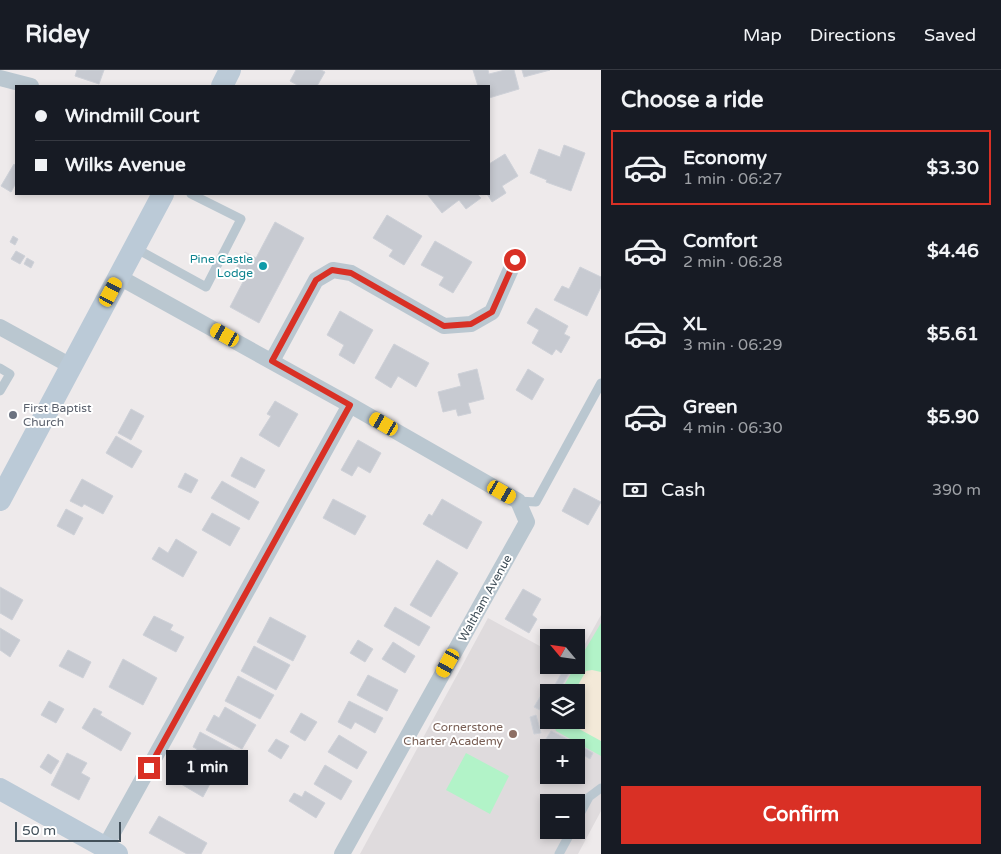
<!DOCTYPE html>
<meta charset="utf-8">
<style>
body{margin:0;font-family:"Varela Round",sans-serif;background:#20242c;color:#f1f3f6;height:100vh;display:flex;flex-direction:column;font-size:19px;white-space:nowrap}
*{box-sizing:border-box;margin:0}
p{font-size:16px;color:#9ea1a6}
.icon{flex:none;width:28px;height:28px;fill:none;stroke:currentColor;stroke-width:2;stroke-linecap:round;stroke-linejoin:round}
.map{position:relative;flex:1;overflow:hidden}
.details{display:flex;flex-direction:column;background:#171b24;width:400px}
.details>*{flex:none}
.top-card{position:absolute;left:15px;top:15px;width:475px;height:110px;border-radius:0px;box-shadow:0 2px 8px #0003;display:grid;align-content:center;height:110px;padding:0 20px;background:#171b24}
.needle{width:32px;rotate:299deg}
.controls{position:absolute;left:540px;top:559px;display:grid;gap:10px}
.controls a{display:grid;place-items:center;width:45px;height:45px;border-radius:0px;background:#171b24;box-shadow:0 2px 8px #0003;font-size:25px}
.scale{position:absolute;left:15px;bottom:12px;width:106px;box-sizing:border-box;padding-left:5px;border:2px solid #42505a;border-top:0;font-size:14px;line-height:18px;white-space:nowrap;color:#42505a;-webkit-text-stroke:4px #fff;paint-order:stroke}
.end{position:absolute;width:22px;height:22px;margin:-11px;border:6px solid #d93025;background:#fff;box-shadow:0 0 0 2px #fff}
.from{border-radius:50%}
.bubble{position:absolute;height:35px;border-radius:0px;background:#171b24;box-shadow:0 2px 8px #0003;font-size:16px;font-weight:700;line-height:35px;text-align:center}
.car{position:absolute;width:15px;height:30px;margin:-15px -8px;border-radius:6px;box-shadow:0 0 4px 1px #0007;background:linear-gradient(#f5c518 24%,#345 0 40%,#f5c518 0 76%,#345 0 86%,#f5c518 0)}
.top-card b{display:flex;align-items:center;gap:18px;height:48px;font-size:19px}
.top-card b+b{border-top:1px solid #363941}
.top-card i{width:12px;height:12px;background:#f1f3f6}
ul{padding:0;list-style:none}
li{display:flex;align-items:center;gap:15px;height:75px;margin:0 10px 8px;padding:0 10px;border:2px solid transparent;border-radius:0px}
li div{flex:1}
li b{display:block;font-size:19px}
li em{font-style:normal;font-weight:700}
li.active{border-color:#d93025}
li>.icon{width:45px;height:45px;stroke-width:1.5}
h2{padding:0 20px;font-size:22px;line-height:60px}
.pay{display:flex;align-items:center;gap:12px;height:55px;padding:0 20px;font-size:19px}
.pay p{margin-inline-start:auto}
.cta{display:flex;gap:10px;margin-top:auto;padding:10px 20px}
.cta a{flex:1;height:58px;border-radius:0px;background:#d93025;color:#fff;font-size:20px;font-weight:700;line-height:58px;text-align:center}
header{display:flex;align-items:center;gap:30px;box-sizing:border-box;height:70px;padding:0 25px;background:#171b24;border-bottom:1px solid #363941}
header strong{font-size:24px}
nav{display:flex;gap:28px;margin-inline-start:auto;font-size:18px}
main{display:flex;flex:1;min-height:0}
.map>svg:first-child{display:block}
</style>
<header>
<strong>Ridey</strong>
<nav><a>Map</a><a>Directions</a><a>Saved</a></nav>
</header>
<main>
<div class="map">
<svg width="601" height="784" viewBox="0 0 601 784">
<rect width="100%" height="100%" fill="#eeeaeb"/>
<path fill="#dfdbdd" fill-rule="evenodd" d="M601 545V741L578 784H360L488 548 549 581V595H576V590ZM549 622H576V650H549ZM549 678H576V705H549ZM549 732H576V760H549Z"/>
<path fill="#b2f3c8" d="M601 553V686L556 661 552 650H576V622H560Z
M466 683 509 706 490 744 446 720Z"/>
<path fill="#f3e9d8" d="M592 600 601 602V671L570 654 564 657 557 656 553 650H576V622H574L586 601Z"/>
<path fill="#c7cad1" stroke="#ced1d8" d="M77 0H104L99 14 75 6Z
M296 0H321L325 2 317 16H299L290 11Z
M473 0H488L489 4 505 0H514L519 19 489 28V16H478Z
M522 0H550L524 7Z
M564 75 585 83 571 121 546 112 547 110 530 103 539 79 560 87Z
M505 84 518 106 502 116 506 123 492 132 487 124H489V94Z
M14 94 16 96V113L11 122 1 116Z
M427 124H477L481 128 466 139 459 130 442 143Z
M387 145 422 166 404 195 389 186 393 180 373 168Z
M275 152 304 168 259 253 230 237 244 210 233 204 245 182 256 188Z
M13 166 18 169 15 175 10 172Z
M435 171 472 192 453 223 439 215 444 207 421 195Z
M16 181 25 186 20 194 11 189Z
M27 188 34 192 31 198 24 194Z
M580 197 601 207V217L587 246 554 230 562 216 569 219Z
M536 238 568 256 564 264 570 267 561 283 556 279 552 285 532 273 539 260 527 253Z
M340 241 373 260 354 294 339 285 344 275 327 265Z
M394 274 429 293 416 317 398 306 391 318 375 308Z
M477 299 484 329 468 333 471 343 458 346 456 339 443 342 438 322 461 316 458 304Z
M528 299 544 309 532 330 516 320Z
M275 331 298 344 279 377 259 365 271 346 267 344Z
M131 339 144 346 131 370 118 363Z
M116 366 142 381 132 398 106 383Z
M358 370 381 383 370 403 358 396 352 406 341 400Z
M241 387 265 400 255 418 231 406Z
M185 403 198 410 191 423 178 417Z
M82 409 113 426 103 444 84 434 82 437 70 431Z
M222 411 259 432 249 450 211 428Z
M574 418 601 432 588 455 562 441Z
M333 429 366 446 355 465 323 448Z
M442 429 482 452 467 479 423 454 429 444 432 446Z
M66 439 83 448 74 465 57 456Z
M212 443 240 458 230 476 202 460Z
M176 469 197 482 183 507 152 489 159 477 168 483Z
M437 490 458 503 431 547 410 535Z
M0 517 23 530 12 550 0 543Z
M523 519 541 529 532 545 537 549 529 563 505 549Z
M395 537 430 557 419 576 384 556Z
M154 546 173 555 170 560 184 567 176 582 143 565Z
M270 547 306 566 293 591 257 572Z
M0 558 20 570 10 587 0 580Z
M358 570 373 579 365 592 350 583Z
M393 572 415 586 405 603 382 589Z
M254 576 290 595 276 620 241 601Z
M68 580 91 592 83 608 59 596Z
M123 589 157 608 143 635 109 617Z
M565 597 571 600 558 622H556L552 620Z
M368 605 398 620 387 641 357 625Z
M238 606 274 625 260 649 225 631Z
M543 622 549 625V634L544 642 534 637Z
M49 631 64 639 56 653 41 645Z
M349 631 383 648 375 663 355 652 351 659 338 652Z
M225 637 256 655 242 679 206 660 214 645 219 648Z
M94 638 102 642 100 645 131 663 121 681 82 658Z
M301 643 317 652 305 671 290 662Z
M536 645 541 663 534 664 530 647Z
M551 661 567 669 562 678 546 669Z
M200 662 234 680 221 705 191 689 197 679 193 677Z
M339 665 367 682 357 699 328 682Z
M276 669 289 676 281 689 268 681Z
M569 669 593 683 590 689 576 681V678H570L566 675Z
M67 683 87 693 81 703 90 708 79 730 51 715Z
M48 684 59 691 51 704 40 697Z
M185 695 212 710 203 727 176 711Z
M325 695 352 711 341 730 314 714Z
M305 721 325 733 316 748 289 731 294 723 302 727Z
M159 746 207 773 201 784H187L149 763Z"/>
<g fill="none" stroke-linecap="round" stroke-linejoin="round">
<path stroke="#bac7d0" stroke-width="9" d="M135 178 206 217 241 149 191 124
M0 298 10 304 0 321
M518 431 536 432 601 313
M576 751 589 727 601 718
M559 784 572 760"/>
<path stroke="#bac7d0" stroke-width="16" d="M0 8 31 16
M119 207 350 335 518 431 527 452 342 784
M0 257 71 296
M272 291 316 210 333 200 351 203 444 256 471 254 492 242 515 190
M105 777 350 335"/>
<path stroke="#bbcad7" stroke-width="22" d="M222 16 230 0
M0 430 163 124
M0 719 117 784"/>
</g>
<g fill="none" stroke-linecap="round" stroke-linejoin="round">
<path stroke="#d93025" stroke-width="6" d="M149 698 350 335 272 291 316 210 332 200 351 203 444 256 471 254 492 242 515 190"/>
</g>
<circle fill="#0f9aa8" stroke="#fff" stroke-width="2" cx="263" cy="196" r="5"/>
<circle fill="#6b7280" stroke="#fff" stroke-width="2" cx="13" cy="345" r="5"/>
<circle fill="#8d6e63" stroke="#fff" stroke-width="2" cx="513" cy="664" r="5"/>
<g text-anchor="middle" dominant-baseline="central" stroke-width="4" stroke-linejoin="round" paint-order="stroke">
<g font-size="12" fill="#0d838f" stroke="#fff" text-anchor="end">
<text x="253" y="189">Pine Castle<tspan x="253" dy="14">Lodge</tspan></text>
</g>
<g font-size="12" fill="#5b616d" stroke="#fff" text-anchor="start">
<text x="23" y="338">First Baptist<tspan x="23" dy="14">Church</tspan></text>
</g>
<g font-size="12" fill="#42505a" stroke="#fff">
<text transform="translate(485 528) rotate(-61)">Waltham Avenue</text>
</g>
<g font-size="12" fill="#785e54" stroke="#fff" text-anchor="end">
<text x="503" y="657">Cornerstone<tspan x="503" dy="14">Charter Academy</tspan></text>
</g>
</g>
</svg>
<div class="controls">
<a><svg class="needle" viewBox="-14 -14 28 28"><path d="M0-13l5 13h-10z" fill="#e53935"/><path d="M0 13l5-13h-10z" fill="#9ea1a6"/></svg></a>
<a><svg class="icon" aria-label="layers" viewBox="0 0 24 24"><path d="M12 4l9 5-9 5-9-5zM3 14l9 5 9-5"/></svg></a>
<a>+</a>
<a>−</a>
</div>
<div class="scale">50 m</div>
<i class="end from" style="left:515px;top:190px"></i>
<i class="end" style="left:149px;top:698px"></i>
<div class="bubble" style="left:166px;top:680px;width:82px">1 min</div>
<i class="car" style="left:111px;top:222px;rotate:28deg"></i>
<i class="car" style="left:225px;top:265px;rotate:299deg"></i>
<i class="car" style="left:384px;top:354px;rotate:300deg"></i>
<i class="car" style="left:502px;top:422px;rotate:120deg"></i>
<i class="car" style="left:448px;top:593px;rotate:209deg"></i>
<div class="top-card">
<b><i class="from"></i>Windmill Court</b>
<b><i></i>Wilks Avenue</b>
</div>
</div>
<section class="details">
<h2>Choose a ride</h2>
<ul>
<li class="active"><svg class="icon" aria-label="car" viewBox="0 0 24 24"><path d="M5 17H2v-5l4-1 3-4h7l3 4 3 1v5h-3M9 17h6M6 11h13"/><circle cx="7" cy="17" r="2"/><circle cx="17" cy="17" r="2"/></svg><div><b>Economy</b><p>1 min · 06:27</p></div><em>$3.30</em></li>
<li><svg class="icon" aria-label="car" viewBox="0 0 24 24"><path d="M5 17H2v-5l4-1 3-4h7l3 4 3 1v5h-3M9 17h6M6 11h13"/><circle cx="7" cy="17" r="2"/><circle cx="17" cy="17" r="2"/></svg><div><b>Comfort</b><p>2 min · 06:28</p></div><em>$4.46</em></li>
<li><svg class="icon" aria-label="car" viewBox="0 0 24 24"><path d="M5 17H2v-5l4-1 3-4h7l3 4 3 1v5h-3M9 17h6M6 11h13"/><circle cx="7" cy="17" r="2"/><circle cx="17" cy="17" r="2"/></svg><div><b>XL</b><p>3 min · 06:29</p></div><em>$5.61</em></li>
<li><svg class="icon" aria-label="car" viewBox="0 0 24 24"><path d="M5 17H2v-5l4-1 3-4h7l3 4 3 1v5h-3M9 17h6M6 11h13"/><circle cx="7" cy="17" r="2"/><circle cx="17" cy="17" r="2"/></svg><div><b>Green</b><p>4 min · 06:30</p></div><em>$5.90</em></li>
</ul>
<div class="pay"><svg class="icon" aria-label="cash" viewBox="0 0 24 24"><path d="M3 7h18v10H3z"/><circle cx="12" cy="12" r="2"/></svg>Cash<p>390 m</p></div>
<div class="cta"><a>Confirm</a></div>
</section>
</main>
